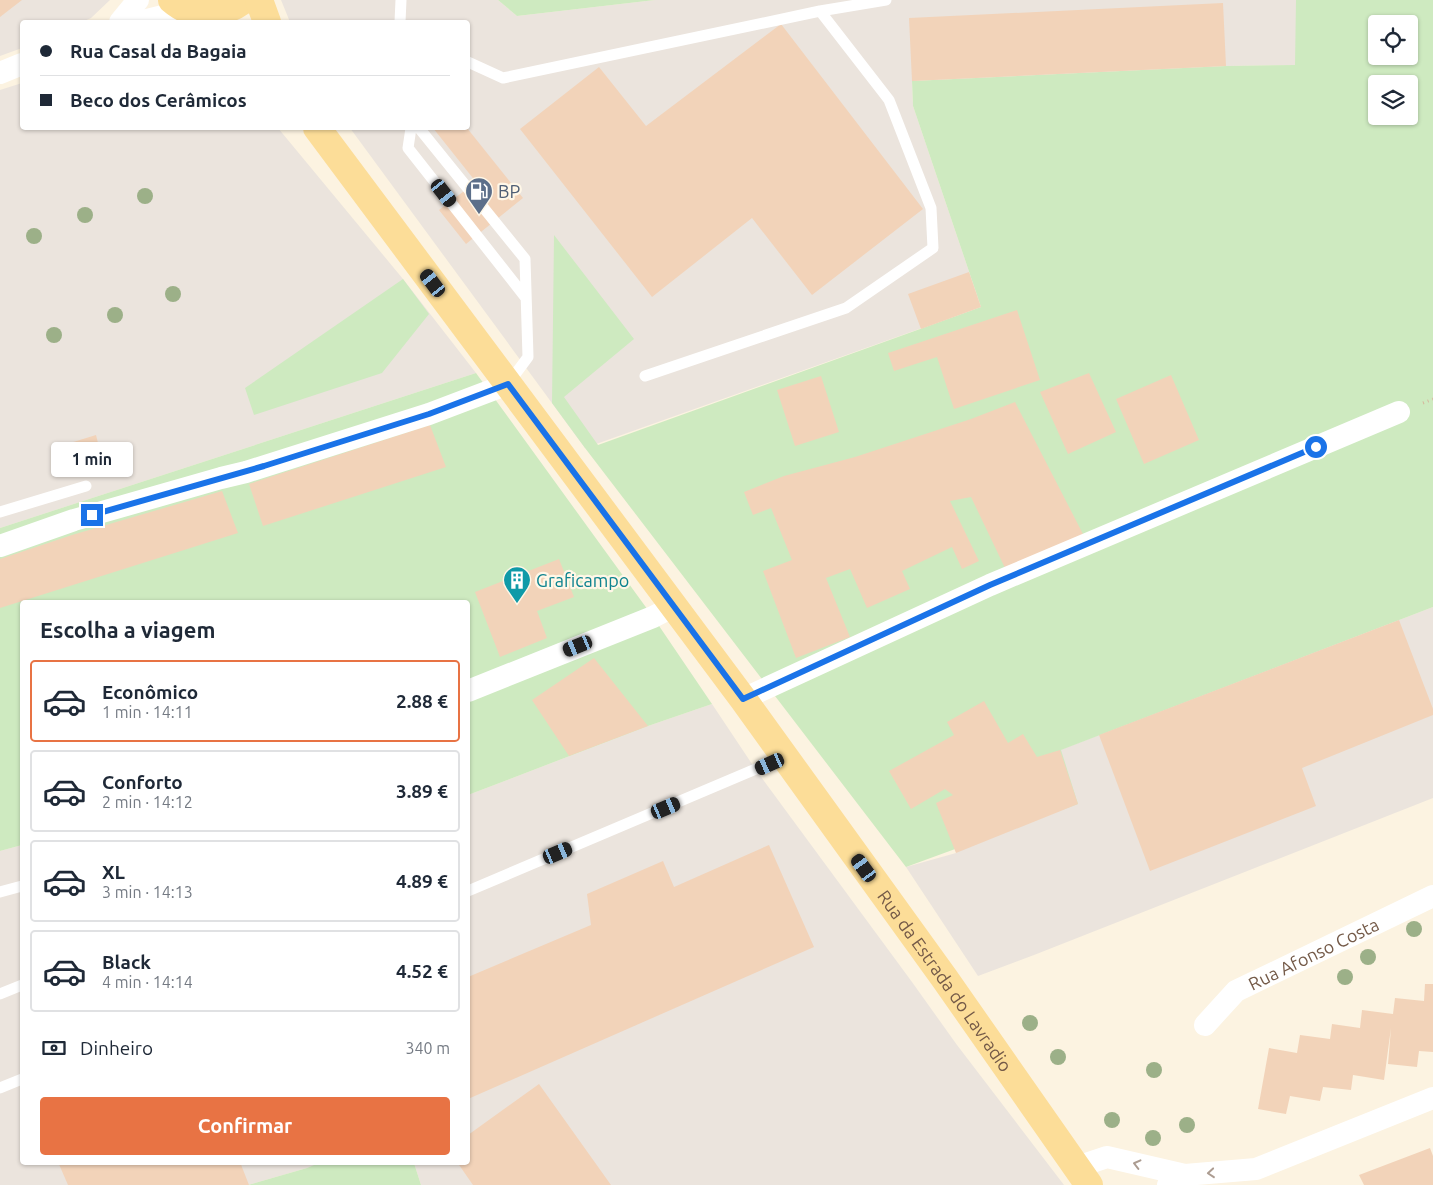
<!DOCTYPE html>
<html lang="pt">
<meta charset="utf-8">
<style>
body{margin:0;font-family:Ubuntu,sans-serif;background:#f6f6f7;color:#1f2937;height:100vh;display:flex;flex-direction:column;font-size:19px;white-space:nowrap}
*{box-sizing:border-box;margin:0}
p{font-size:16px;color:#747a83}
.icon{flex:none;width:28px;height:28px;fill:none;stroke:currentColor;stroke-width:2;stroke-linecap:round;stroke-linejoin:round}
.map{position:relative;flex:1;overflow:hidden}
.side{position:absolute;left:20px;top:600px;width:450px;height:565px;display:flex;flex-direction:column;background:#fff;border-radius:5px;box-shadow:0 1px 4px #0004}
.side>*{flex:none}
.hud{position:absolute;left:20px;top:20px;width:450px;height:110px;border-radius:5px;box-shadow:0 1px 4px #0004;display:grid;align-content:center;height:110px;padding:0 20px;background:#fff}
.tools{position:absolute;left:1368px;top:15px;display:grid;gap:10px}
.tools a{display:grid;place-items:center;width:50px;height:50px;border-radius:5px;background:#fff;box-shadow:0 1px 4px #0004;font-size:25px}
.end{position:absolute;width:22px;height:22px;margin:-11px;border:6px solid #1a73e8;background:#fff;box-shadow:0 0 0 2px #fff}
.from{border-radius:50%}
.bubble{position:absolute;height:35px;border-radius:5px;background:#fff;box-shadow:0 1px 4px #0004;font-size:16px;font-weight:700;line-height:35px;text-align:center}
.car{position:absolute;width:15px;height:30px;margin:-15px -8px;border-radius:6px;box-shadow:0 0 4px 1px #0007;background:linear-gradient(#222 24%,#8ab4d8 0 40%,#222 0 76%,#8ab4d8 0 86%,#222 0)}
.hud b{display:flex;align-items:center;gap:18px;height:48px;font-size:19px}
.hud b+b{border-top:1px solid #e0e1e3}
.hud i{width:12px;height:12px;background:#1f2937}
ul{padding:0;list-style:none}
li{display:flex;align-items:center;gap:15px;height:82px;margin:0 10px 8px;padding:0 10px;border:2px solid #e0e1e3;border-radius:5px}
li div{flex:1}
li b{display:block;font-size:19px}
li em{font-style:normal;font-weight:700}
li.current{border-color:#e87344}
li>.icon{width:45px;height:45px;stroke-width:1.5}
h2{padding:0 20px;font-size:22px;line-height:60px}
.pay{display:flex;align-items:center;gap:12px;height:55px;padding:0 20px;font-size:19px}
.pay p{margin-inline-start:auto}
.action{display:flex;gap:10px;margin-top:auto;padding:10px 20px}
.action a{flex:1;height:58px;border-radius:5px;background:#e87344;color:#fff;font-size:20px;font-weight:700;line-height:58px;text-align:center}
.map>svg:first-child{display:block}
</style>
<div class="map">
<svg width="1433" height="1185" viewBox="0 0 1433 1185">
<rect width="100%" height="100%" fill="#fcf3e1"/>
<path fill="#ebe4dd" d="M0 0H110L91 18 82 22H22V48L0 56Z
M281 0H498L517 16 655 0H1296V65L1226 66 912 81 913 106 981 307 585 448 350 128H468V22H290Z
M22 83V128H278L403 279 476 373 0 528V90Z
M1433 607V798L1034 955 978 976 906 867 956 853 1060 750Z
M712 704 756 770 912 982 957 1045 1064 1185H421L414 1163 468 1162V795L648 726Z
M22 845V1162L321 1163 307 1168 248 1185H0V851Z"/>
<path fill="#ceeac0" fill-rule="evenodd" d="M498 0H655L517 16Z
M1296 0H1433V607L1061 750 1078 804 906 867 585 448 552 403 554 235 634 339 564 397 598 445 981 307 913 106 912 81 1226 66 1295 65ZM1376 24H1409V56H1376ZM1376 84H1409V116H1376Z
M403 279 429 314 382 373 254 415 245 388Z
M476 373 653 617 712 704 648 726 468 795V602H22V845L0 851V528Z
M321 1162 414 1163 421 1185H248L307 1168Z"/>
<path fill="#f2d3b9" d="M0 0H22L0 17Z
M1223 3 1226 66 912 81 909 18Z
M781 24 923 209 812 295 752 218 652 297 520 129 599 67 646 126Z
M433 128H467L523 198 466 244 439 210 476 182Z
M969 272 981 307 921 329 908 294Z
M1017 310 1040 380 954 409 937 357 894 371 888 353Z
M1089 373 1116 432 1068 454 1040 392Z
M1171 375 1199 440 1144 464 1116 399Z
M821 376 839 432 795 446 777 390Z
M1015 402 1084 536 1005 568 971 497 950 501 979 561 962 569 952 547 902 571 910 589 867 608 850 569 826 578 850 637 796 658 763 571 792 560 771 508 753 515 744 492 784 476 855 457 971 419Z
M430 425 446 467 263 526 249 484Z
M96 435 102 459 63 470 57 447Z
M222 491 238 533 0 608V559L72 535Z
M559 559 574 597 537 611 547 638 500 657 475 592Z
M1399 620 1433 709V715L1302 768 1316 806 1150 871 1099 735Z
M594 658 648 726 569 756 532 700Z
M984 701 1008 743 1023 734 1037 757 1060 750 1078 804 956 853 936 803 953 795 945 789 911 809 889 771 954 735 947 722Z
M769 845 814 947 468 1099V977L591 925 587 894 663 861 674 887Z
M1425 984H1433V1052L1419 1051 1417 1067 1388 1064 1391 1028 1384 1080 1353 1075 1351 1090 1323 1087 1320 1101 1290 1096 1286 1114 1258 1109 1269 1048 1297 1053 1300 1035 1330 1039 1332 1024 1360 1028 1362 1010 1393 1014 1395 998 1424 1001Z
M539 1084 611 1185H473L457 1162H468V1135Z
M1430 1148 1433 1156V1185H1364L1359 1175Z
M58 1162H240L249 1185H68Z"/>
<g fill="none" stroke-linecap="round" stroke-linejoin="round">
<path stroke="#d6b69c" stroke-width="3" stroke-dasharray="1 4" stroke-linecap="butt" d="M1423 403 1433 399"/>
<path stroke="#fff" stroke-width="11" d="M400 22 401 0
M468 62 503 78 820 11 886 0
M411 128 408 148 526 298
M419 128 525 259 528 357 508 384
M645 376 846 308 933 248 931 208 889 100 820 11
M0 512 86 486
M468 891 784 757
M0 892 22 886
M0 994 22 985
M0 1088 22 1079"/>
<g stroke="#fff" stroke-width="22">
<path d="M120 22 138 0"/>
<path d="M139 22 187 10"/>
<path d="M0 73 22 64"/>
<path d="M0 546 74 520 221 478 246 472 429 414 508 384"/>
<path d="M468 691 653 617 674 606"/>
<path d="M743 699 990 585 1399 412"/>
<path id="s1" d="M1205 1025 1236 991 1433 896"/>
<path d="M1077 1167 1107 1157 1185 1175"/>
<path d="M1168 1185 1185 1175 1256 1169 1433 1098"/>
</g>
<g stroke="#fcdd98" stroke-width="28">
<path d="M172 0C194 19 222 16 244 0"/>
<path d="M259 0 267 22"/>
<path id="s2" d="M317 128 743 699 945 979 1089 1185"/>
</g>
</g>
<g fill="#9cb088">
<circle cx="145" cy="196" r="8"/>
<circle cx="85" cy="215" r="8"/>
<circle cx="34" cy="236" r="8"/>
<circle cx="173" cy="294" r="8"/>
<circle cx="115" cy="315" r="8"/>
<circle cx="54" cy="335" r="8"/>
<circle cx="1414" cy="929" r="8"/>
<circle cx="1368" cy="957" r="8"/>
<circle cx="1345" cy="977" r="8"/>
<circle cx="1030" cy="1023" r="8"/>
<circle cx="1058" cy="1057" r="8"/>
<circle cx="1154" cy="1070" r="8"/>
<circle cx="1112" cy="1120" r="8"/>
<circle cx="1187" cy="1125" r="8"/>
<circle cx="1153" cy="1138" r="8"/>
</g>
<defs><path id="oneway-chevron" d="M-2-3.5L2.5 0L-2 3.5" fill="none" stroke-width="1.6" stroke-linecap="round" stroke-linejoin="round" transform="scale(1.25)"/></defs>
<g stroke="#ac9c91">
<use href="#oneway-chevron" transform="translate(1137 1164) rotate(-166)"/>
<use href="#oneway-chevron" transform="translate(1211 1173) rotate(175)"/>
</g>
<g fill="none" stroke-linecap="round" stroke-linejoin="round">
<path stroke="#1a73e8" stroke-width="6" d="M92 515 264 466 429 414 508 384 743 699 990 585 1316 447"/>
</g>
<defs>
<g id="fuel-pin" transform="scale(1.4375)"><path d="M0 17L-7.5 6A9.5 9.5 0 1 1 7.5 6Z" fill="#5c6f8a" stroke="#fff7e7"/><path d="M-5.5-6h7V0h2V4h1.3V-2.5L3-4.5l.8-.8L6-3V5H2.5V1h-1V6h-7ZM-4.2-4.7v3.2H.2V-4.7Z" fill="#fff"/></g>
<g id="building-pin" transform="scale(1.4375)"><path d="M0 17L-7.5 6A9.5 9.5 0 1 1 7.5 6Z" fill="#0f9aa8" stroke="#fff7e7"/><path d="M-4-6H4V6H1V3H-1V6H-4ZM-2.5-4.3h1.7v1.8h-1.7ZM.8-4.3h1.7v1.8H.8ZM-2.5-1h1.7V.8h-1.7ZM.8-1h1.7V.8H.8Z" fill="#fff"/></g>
</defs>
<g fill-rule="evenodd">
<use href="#fuel-pin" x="479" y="191"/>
<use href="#building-pin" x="517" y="580"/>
</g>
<g text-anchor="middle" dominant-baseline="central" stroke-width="4.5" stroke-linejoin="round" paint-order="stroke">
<g font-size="18" fill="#4e5e75" stroke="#fff7e7" text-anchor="start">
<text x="498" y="191">BP</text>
</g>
<g font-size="18" fill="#0d838f" stroke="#fff7e7" text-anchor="start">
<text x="536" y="580">Graficampo</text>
</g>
<g font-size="18" fill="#745a48" stroke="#fff7e7">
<text stroke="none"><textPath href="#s1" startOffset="132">Rua Afonso Costa</textPath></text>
<text stroke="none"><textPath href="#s2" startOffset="1059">Rua da Estrada do Lavradio</textPath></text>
</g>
</g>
</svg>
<div class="tools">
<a><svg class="icon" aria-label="locate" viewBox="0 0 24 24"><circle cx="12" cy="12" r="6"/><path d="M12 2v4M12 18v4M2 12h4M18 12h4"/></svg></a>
<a><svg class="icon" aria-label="layers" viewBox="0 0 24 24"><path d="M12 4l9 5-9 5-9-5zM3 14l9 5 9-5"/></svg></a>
</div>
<i class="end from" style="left:1316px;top:447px"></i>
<i class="end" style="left:92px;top:515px"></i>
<div class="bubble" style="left:51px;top:442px;width:82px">1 min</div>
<i class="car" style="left:444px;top:193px;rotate:142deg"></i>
<i class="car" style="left:433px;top:283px;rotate:323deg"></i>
<i class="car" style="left:578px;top:646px;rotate:248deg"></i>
<i class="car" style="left:770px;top:764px;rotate:246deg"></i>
<i class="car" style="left:666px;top:808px;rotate:67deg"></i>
<i class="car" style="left:558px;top:853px;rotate:67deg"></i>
<i class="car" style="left:864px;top:868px;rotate:324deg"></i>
<div class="hud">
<b><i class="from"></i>Rua Casal da Bagaia</b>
<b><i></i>Beco dos Cerâmicos</b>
</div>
<section class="side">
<h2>Escolha a viagem</h2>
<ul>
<li class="current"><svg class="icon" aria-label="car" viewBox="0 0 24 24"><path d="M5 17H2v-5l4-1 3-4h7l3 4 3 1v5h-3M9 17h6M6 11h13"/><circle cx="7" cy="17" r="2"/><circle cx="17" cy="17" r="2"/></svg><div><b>Econômico</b><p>1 min · 14:11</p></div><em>2.88 €</em></li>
<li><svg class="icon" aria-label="car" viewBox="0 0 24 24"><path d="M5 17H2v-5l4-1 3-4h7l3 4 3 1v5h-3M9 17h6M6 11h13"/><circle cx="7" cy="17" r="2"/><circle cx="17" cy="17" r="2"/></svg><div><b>Conforto</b><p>2 min · 14:12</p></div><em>3.89 €</em></li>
<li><svg class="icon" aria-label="car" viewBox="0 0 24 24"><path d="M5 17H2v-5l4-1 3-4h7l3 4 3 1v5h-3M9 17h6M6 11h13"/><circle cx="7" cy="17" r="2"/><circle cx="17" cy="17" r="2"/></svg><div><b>XL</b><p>3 min · 14:13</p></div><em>4.89 €</em></li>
<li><svg class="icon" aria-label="car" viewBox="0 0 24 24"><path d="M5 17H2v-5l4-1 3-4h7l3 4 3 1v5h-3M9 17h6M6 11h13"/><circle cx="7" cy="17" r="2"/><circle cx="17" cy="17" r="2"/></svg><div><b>Black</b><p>4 min · 14:14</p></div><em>4.52 €</em></li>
</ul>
<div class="pay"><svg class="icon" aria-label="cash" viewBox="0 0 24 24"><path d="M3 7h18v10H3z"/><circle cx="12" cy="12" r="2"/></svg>Dinheiro<p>340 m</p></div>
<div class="action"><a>Confirmar</a></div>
</section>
</div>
